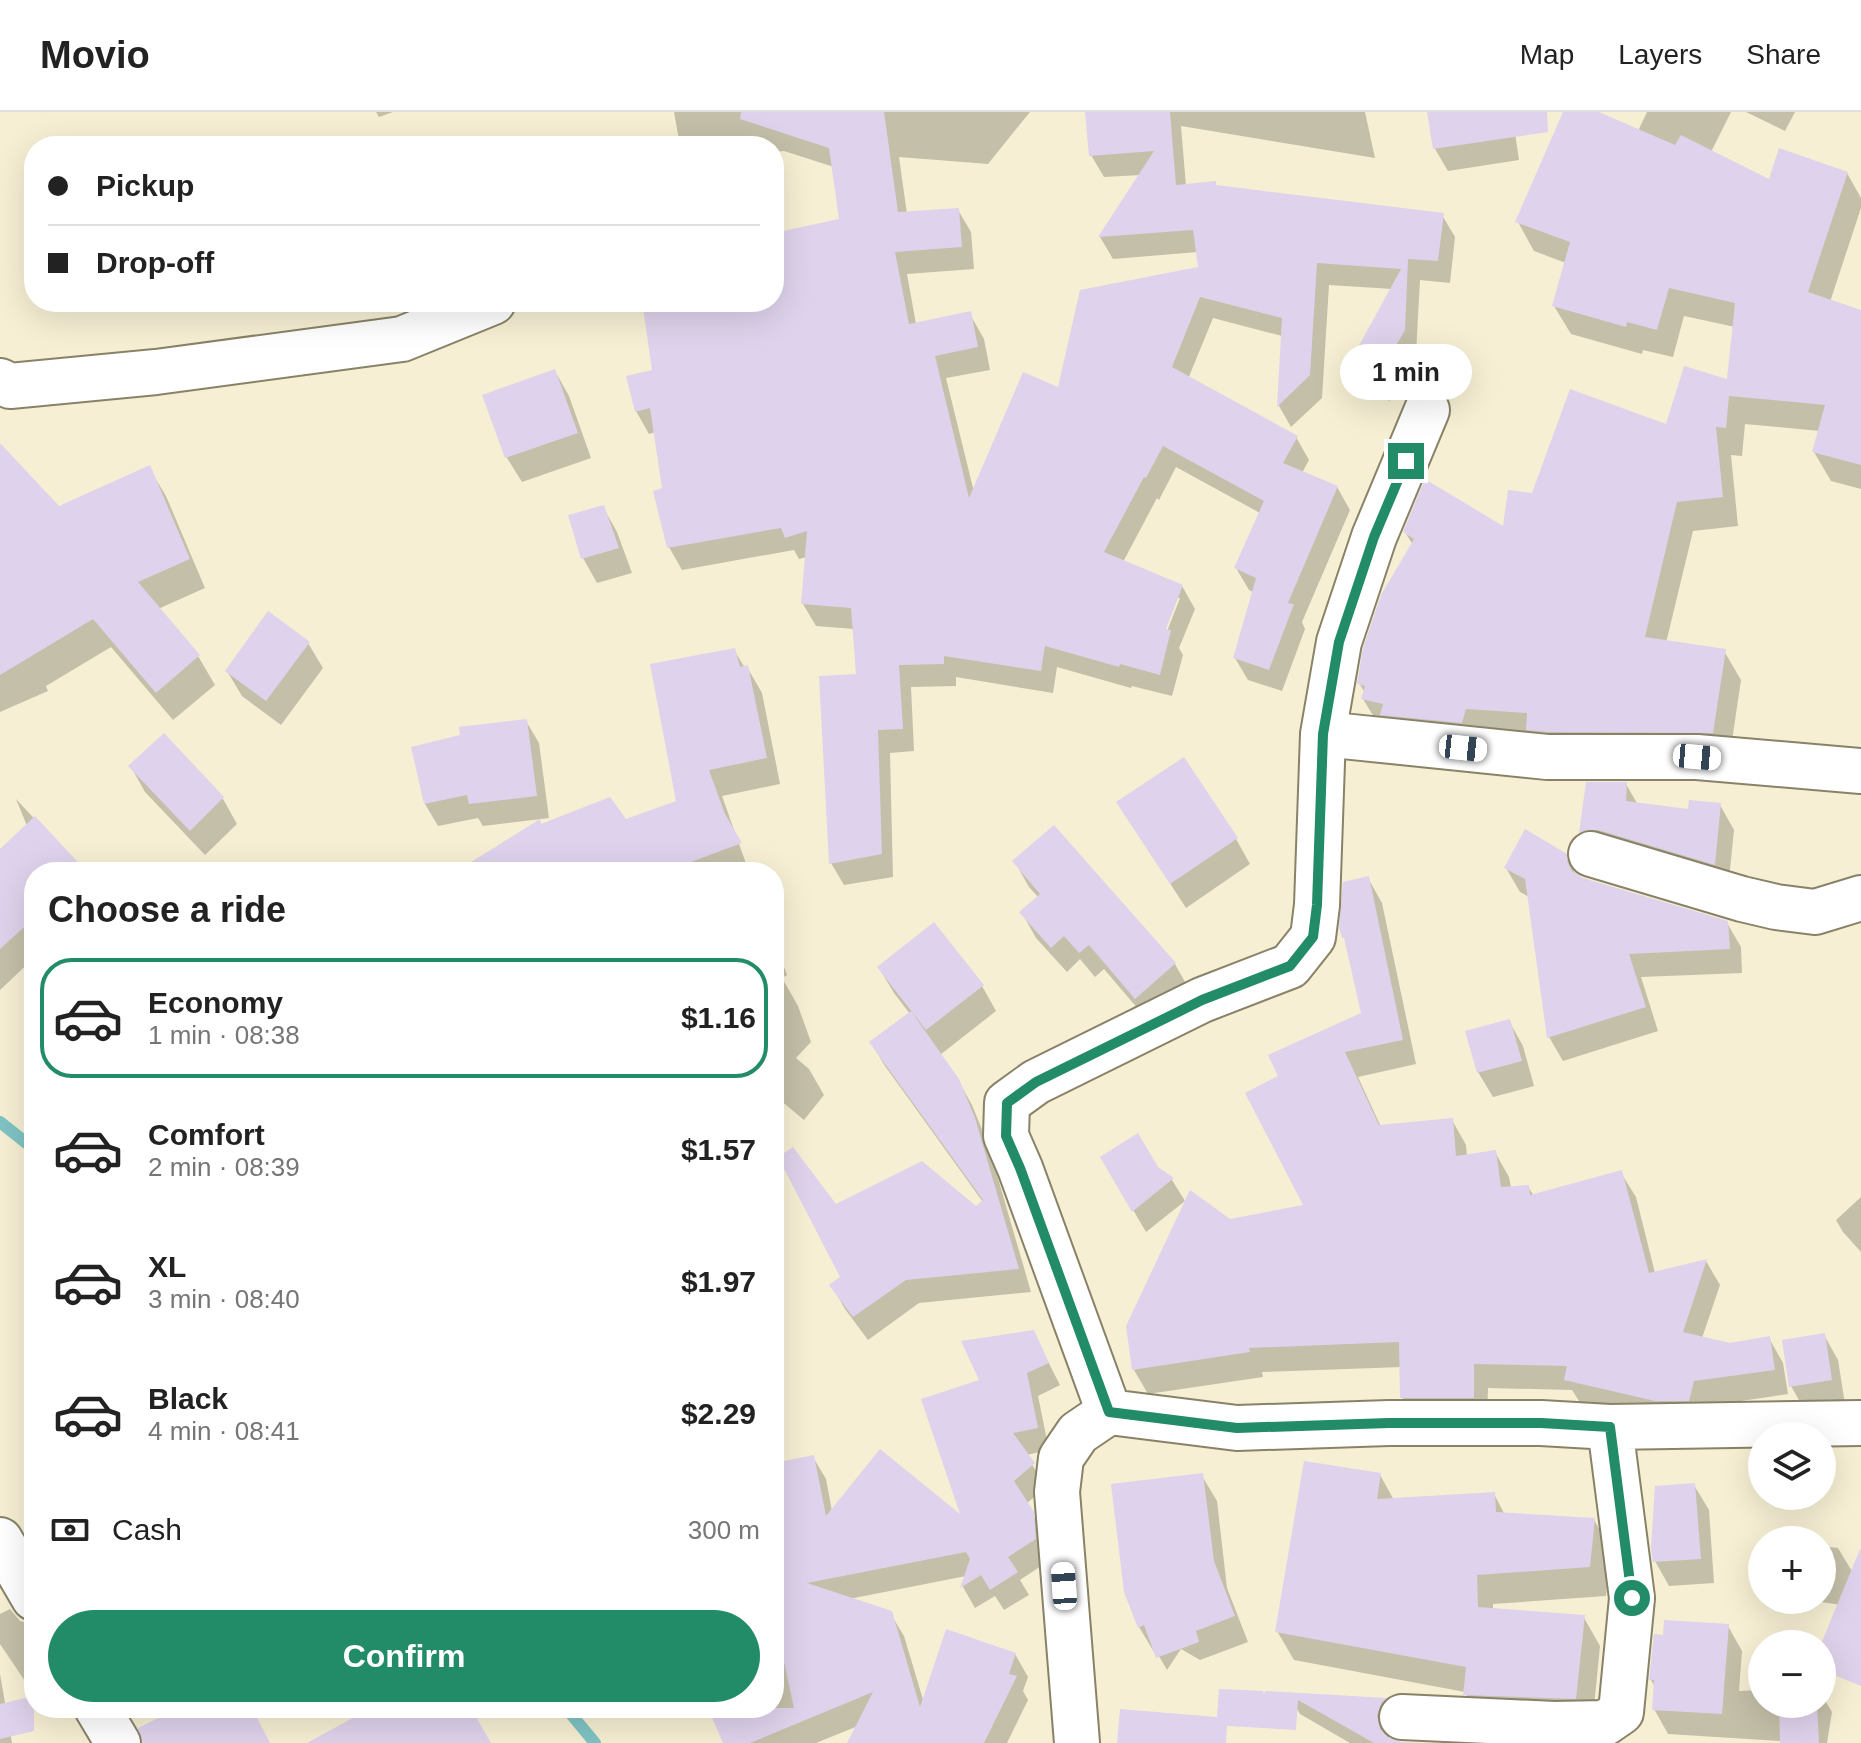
<!DOCTYPE html>
<meta charset="utf-8">
<style>
body{margin:0;font-family:Helvetica,sans-serif;background:#f6f6f6;color:#222;height:100vh;display:flex;flex-direction:column;font-size:30px;white-space:nowrap}
*{box-sizing:border-box;margin:0}
p{font-size:26px;color:#767676}
.icon{flex:none;width:44px;height:44px;fill:none;stroke:currentColor;stroke-width:2;stroke-linecap:round;stroke-linejoin:round}
.map{position:relative;flex:1;overflow:hidden}
.details{position:absolute;left:24px;top:750px;width:760px;height:856px;display:flex;flex-direction:column;background:#fff;border-radius:32px;box-shadow:0 8px 32px #0002}
.details>*{flex:none}
.top-card{position:absolute;left:24px;top:24px;width:760px;height:176px;border-radius:32px;box-shadow:0 8px 32px #0002;display:grid;align-content:center;height:176px;padding:0 24px;background:#fff}
.fabs{position:absolute;left:1748px;top:1310px;display:grid;gap:16px}
.fabs a{display:grid;place-items:center;width:88px;height:88px;border-radius:50%;background:#fff;box-shadow:0 8px 32px #0002;font-size:40px}
.end{position:absolute;width:36px;height:36px;margin:-18px;border:10px solid #228b67;background:#fff;box-shadow:0 0 0 4px #fff}
.from{border-radius:50%}
.bubble{position:absolute;height:56px;border-radius:28px;background:#fff;box-shadow:0 8px 32px #0002;font-size:26px;font-weight:700;line-height:56px;text-align:center}
.car{position:absolute;width:24px;height:48px;margin:-24px -12px;border-radius:10px;box-shadow:0 0 6px 2px #0007;background:linear-gradient(#fff 24%,#345 0 40%,#fff 0 76%,#345 0 86%,#fff 0)}
.top-card b{display:flex;align-items:center;gap:28px;height:76px;font-size:30px}
.top-card b+b{border-top:2px solid #e0e0e0}
.top-card i{width:20px;height:20px;background:#222}
ul{padding:0;list-style:none}
li{display:flex;align-items:center;gap:24px;height:120px;margin:0 16px 12px;padding:0 8px;border:4px solid transparent;border-radius:32px}
li div{flex:1}
li b{display:block;font-size:30px}
li em{font-style:normal;font-weight:700}
li.current{border-color:#228b67}
li>.icon{width:72px;height:72px;stroke-width:1.5}
h2{padding:0 24px;font-size:36px;line-height:96px}
.pay{display:flex;align-items:center;gap:20px;height:88px;padding:0 24px;font-size:30px}
.pay p{margin-inline-start:auto}
.button{display:flex;gap:16px;margin-top:auto;padding:16px 24px}
.button a{flex:1;height:92px;border-radius:48px;background:#228b67;color:#fff;font-size:32px;font-weight:700;line-height:92px;text-align:center}
header{display:flex;align-items:center;gap:48px;box-sizing:border-box;height:112px;padding:0 40px;background:#fff;border-bottom:2px solid #e0e0e0}
header strong{font-size:38px}
nav{display:flex;gap:44px;margin-inline-start:auto;font-size:28px}
.map>svg:first-child{display:block}
</style>
<header>
<strong>Movio</strong>
<nav><a>Map</a><a>Layers</a><a>Share</a></nav>
</header>
<div class="map">
<svg width="1861" height="1631" viewBox="0 0 1861 1631">
<rect width="100%" height="100%" fill="#f6efd3"/>
<path fill="#0003" fill-rule="evenodd" d="M376 0H393L379 5Z
M674 0H1030L988 52 899 45 907 102 958 98 971 120 974 157 907 162 916 212 971 204 984 227 990 258 946 266 974 380 1060 278 1201 156 1198 140 1113 147 1100 125 1141 63 1104 65 1091 43 1087 0H1365L1375 46 1181 14 1186 74 1215 71 1218 76 1442 103 1455 125 1450 171 1420 168 1416 242 1389 289 1365 272 1352 250 1392 177 1329 173 1322 286 1291 315 1279 294 1282 224 1213 206 1188 267 1296 325 1309 348 1302 361 1337 375 1350 398 1302 510 1305 517 1282 579 1248 568 1235 546 1254 481 1249 478 1236 456 1260 401 1176 355 1159 388 1157 386 1123 450 1182 474 1195 497 1179 536 1183 543 1172 584 1132 574 1131 576 1057 555 1053 581 956 565V574L911 575 914 639 890 641 893 765 844 773 831 751 858 564 854 517 816 514 803 492 807 445 799 447 794 438 682 458 669 435 664 378 656 320 649 322 636 299 654 260 668 194 667 190H774V123L841 108 834 55 784 39 774 40V34H641V31L679 28ZM1176 486H1180L1164 527 1160 526Z
M1430 0H1512L1519 48 1448 59 1435 37Z
M1565 0H1594L1638 19 1647 0H1731L1711 40 1770 70 1847 61 1861 86V96L1830 190 1861 200V377L1831 369 1814 340 1820 319 1745 312 1742 344 1731 343 1738 414 1693 419 1666 531 1724 539 1741 568 1729 649 1380 615 1363 587 1365 581 1359 571 1413 433 1405 420 1505 418 1533 384 1668 315 1729 270 1735 215 1684 204 1673 245 1643 238 1642 242 1571 222 1554 194 1566 151 1534 139 1518 110Z
M1746 0H1795L1785 19Z
M50 190H101V197Z
M555 259 569 284 591 346 522 370 507 346 485 284Z
M0 346 58 396 149 356 166 384 205 476 158 497 198 544 215 573 173 608 111 535 46 574 48 579 0 600Z
M603 395 617 420 632 461 597 471 583 446Z
M308 531 323 556 281 613 242 584 227 559Z
M734 538 745 556 747 555 762 581 780 672 722 684 749 760H463L542 714 626 709 678 691Z
M526 609 539 631 549 706 483 714 478 706 438 714 425 692Z
M164 624 223 687 237 712 205 743 145 680 131 655Z
M1588 672H1626L1638 693 1690 700 1720 693 1734 718 1728 777 1595 745 1581 720Z
M16 687 84 760H40L45 758Z
M1118 691 1236 727 1250 752 1186 796Z
M1054 715 1175 852 1189 877 1150 911 1104 857 1095 865 1080 847 1067 860 1036 826 1022 801 1039 786 1029 775 1015 750Z
M0 740 34 763V846L0 878Z
M1565 744 1577 764 1582 767 1727 811 1741 835 1742 861 1641 865 1658 919 1563 949 1549 925 1529 785 1520 780 1506 756Z
M1368 766 1382 791 1416 952 1358 965 1381 1015 1452 1008 1466 1033 1467 1044 1495 1040 1509 1065 1511 1076 1528 1075 1534 1084 1621 1061 1636 1085 1655 1161 1706 1149 1720 1173 1702 1226 1729 1233 1769 1226 1783 1251 1788 1282 1707 1294 1703 1313 1581 1292 1572 1278 1488 1276 1487 1310H1416L1402 1285V1255L1262 1260 1263 1265 1148 1282 1134 1258 1230 1109 1306 1094 1280 965 1363 902Z
M774 828 787 863 782 866 798 894 811 930 796 946 809 957 824 983 804 1008 774 983Z
M879 856 982 874 996 899 940 943 958 968 972 993 988 1032 1031 1180 919 1191 868 1228 845 1197 832 1174 843 1166 836 1094 976 1097 983 1090 885 954 871 931 910 902 894 881Z
M1509 909 1523 934 1534 974 1493 985 1478 960Z
M1102 1045 1157 1057 1172 1068 1185 1089 1146 1120Z
M1861 1085V1140L1843 1120 1836 1108Z
M1033 1220 1060 1273 1038 1284 1049 1338 1026 1343 1046 1375 1026 1392 1045 1424 1047 1450 1020 1468 1029 1483 1004 1498 995 1484 975 1496 963 1475 966 1464 849 1487 890 1501 904 1524 924 1591 1015 1542 1028 1565 1023 1579 1028 1588 1007 1631H849L858 1614 816 1631H725L710 1596H774V1353L813 1345 826 1367 832 1399 965 1408 981 1269Z
M1824 1223 1838 1248 1845 1292 1805 1299 1791 1274Z
M1380 1363 1394 1388 1494 1382 1505 1403 1594 1408 1611 1437 1606 1484 1493 1492V1498L1583 1504 1600 1534 1592 1615 1482 1612 1465 1580 1294 1548 1277 1519Z
M1202 1364 1217 1389 1227 1476 1248 1530 1200 1548 1181 1537 1167 1558 1156 1539 1154 1540 1139 1515Z
M1694 1373 1709 1398 1714 1471 1669 1474 1655 1449Z
M1822 1434 1838 1436 1853 1461 1848 1494 1808 1488H1822Z
M10 1497 20 1509 34 1513V1587L29 1579 31 1578 0 1532V1502Z
M1728 1514 1742 1539 1739 1579 1762 1578V1592H1822V1583L1832 1600 1827 1631H1782V1629L1668 1622 1654 1597 1655 1575 1651 1568Z
M0 1562 12 1631H0Z
M1288 1582 1385 1588 1398 1609 1392 1615 1388 1628 1397 1631H1350L1300 1602Z"/>
<g fill="none" stroke-linecap="round" stroke-linejoin="round">
<path stroke="#7fc3c4" stroke-width="12" d="M0 1010 34 1037
M566 1596 595 1631"/>
</g>
<path fill="#dfd2ec" d="M741 0H884L898 100 959 96 962 135 895 140 909 212 971 199 978 235 935 244 969 386 1023 260 1058 275 1080 178 1198 155 1193 118 1098 125 1154 39 1089 44 1085 0H1170L1176 73 1216 69V73L1444 101 1438 149 1408 147 1405 218 1376 268 1350 250 1401 157 1317 151 1310 263 1277 295 1282 206 1200 185 1172 255 1298 324 1283 351 1338 374 1288 491 1294 492 1269 558 1233 546 1256 466 1234 456 1264 389 1163 334 1146 366 1144 365 1104 440 1183 473 1166 517 1171 518 1160 563 1120 552 1119 555 1045 534 1041 559 944 544V552L899 553 903 617 878 618 882 742 829 752 819 564 856 562 851 496 801 492 807 419 785 426 781 416 667 436 653 379 662 376 650 296 635 300 626 264 652 258 643 196 679 190H774V121L839 107 829 36 740 7Z
M1427 0H1547L1548 20 1433 37Z
M1563 0H1599L1675 33 1681 23 1769 67 1779 36 1848 60 1808 180 1861 198V353L1812 340 1825 293 1729 284 1726 316 1716 315 1723 385 1677 390 1645 525 1726 537 1713 621 1548 620 1526 618 1527 601 1466 597 1462 611 1380 603 1383 592 1361 587 1365 574 1357 572 1363 536 1381 483 1414 427 1403 420 1425 367 1503 414 1508 378 1532 381 1570 277 1666 312 1684 254 1727 267 1735 191 1669 176 1657 218 1627 210 1626 215 1552 194 1570 130 1515 110Z
M555 257 578 321 505 346 482 283Z
M0 331 59 394 150 353 190 447 138 470 200 543 156 581 93 507 0 563Z
M604 393 619 436 581 447 568 403Z
M268 499 310 530 266 589 225 559Z
M735 536 740 555 748 553 767 646 709 658 725 702 742 731 664 760H455L540 707 541 712 610 685 626 707 676 689 650 552Z
M527 607 537 684 469 692 467 683 424 692 411 635 460 623 459 615Z
M164 621 224 685 190 719 128 654Z
M1184 645 1238 726 1170 772 1116 690Z
M1586 670H1627L1626 689 1688 697 1689 688 1721 691 1715 753 1598 718H1586L1579 721Z
M35 704 87 760H34V806L0 837V737Z
M1054 713 1176 851 1135 887 1089 833 1079 841 1064 824 1051 836 1019 800 1040 782 1012 749Z
M1525 717 1567 742V749L1572 759 1583 766 1728 809 1730 837 1629 842 1646 895 1547 926 1525 767 1504 756Z
M1369 764 1403 928 1345 940 1379 1013 1453 1006 1456 1044 1496 1038 1501 1075 1529 1073 1530 1083 1622 1058 1649 1161 1707 1147 1683 1220 1730 1231 1770 1224 1775 1258 1694 1269 1689 1289H1655L1564 1268 1567 1254 1474 1252V1286H1400L1399 1230 1249 1236 1250 1240 1132 1258 1126 1214 1190 1078 1230 1107 1303 1093 1245 981 1278 964 1268 943 1361 901 1344 826H1342L1339 815 1343 770Z
M934 810 984 873 926 918 877 855Z
M911 899 959 967 975 1006 1019 1157 906 1168 853 1205 829 1173 840 1165 778 1045 793 1035 836 1092 922 1049 976 1094 983 1088 869 930Z
M1510 907 1522 949 1477 961 1465 919Z
M1138 1021 1158 1055 1174 1066 1132 1100 1100 1045Z
M1034 1218 1049 1251 1027 1261 1038 1316 1013 1321 1035 1351 1014 1369 1034 1400 1036 1427 1008 1445 1018 1460 990 1478 981 1463 960 1476 970 1447 966 1440 807 1471 892 1499 920 1595 946 1517 1016 1541 1009 1562 1017 1564 984 1631H847L873 1580 750 1631H723L708 1596H794L774 1504V1351L814 1343 826 1404 880 1337 960 1402 921 1287 979 1268 961 1229Z
M1825 1221 1832 1268 1789 1275 1782 1228Z
M1304 1349 1381 1361 1377 1387 1495 1380 1496 1400 1595 1406 1590 1455 1477 1463 1478 1495 1585 1503 1576 1587 1463 1583 1466 1555 1275 1520Z
M1203 1361 1214 1449 1235 1504 1196 1519 1199 1530 1156 1546 1144 1513 1138 1516 1124 1480 1111 1372Z
M1695 1371 1701 1447 1653 1450 1651 1436 1655 1374Z
M1860 1437H1861V1574L1822 1558 1821 1532Z
M1664 1508 1729 1512 1722 1602 1652 1598 1654 1568H1649L1654 1522 1663 1523Z
M1219 1577 1263 1579 1264 1582 1265 1579 1387 1586 1381 1592 1377 1603 1380 1617 1389 1626 1401 1630 1423 1631H1374L1298 1588 1296 1618 1227 1614 1226 1631H1117L1120 1597 1217 1605Z
M34 1584V1619L0 1627V1592Z
M1779 1592H1817L1819 1631H1780Z
M178 1596H252L270 1631H143L138 1616Z
M371 1596H471L491 1631H307Z"/>
<g fill="none" stroke-linecap="round" stroke-linejoin="round">
<g stroke="#888268" stroke-width="48">
<path id="minor" d="M0 269 10 274 156 260 402 227 493 190
M1323 622 1547 645H1697L1861 659
M1591 742 1742 787 1776 795 1815 800 1861 786
M1109 1300 1237 1316 1389 1311H1541L1610 1315 1861 1311
M0 1428 34 1486
M97 1596 118 1631
M1402 1605 1554 1612 1605 1611 1621 1600 1632 1486 1610 1315
M1077 1631 1057 1380 1061 1346 1078 1321 1109 1300 1020 1056 1006 1024 1007 991 1036 970 1202 888 1290 854 1313 825 1317 793 1323 622 1339 530 1374 425 1427 298"/>
</g>
<use href="#minor" stroke="#fff" stroke-width="44"/>
</g>
<g fill="none" stroke-linecap="round" stroke-linejoin="round">
<path stroke="#228b67" stroke-width="10" d="M1406 349 1374 425 1339 530 1323 622 1317 793 1313 825 1290 854 1202 888 1178 900 1036 970 1007 991 1006 1024 1020 1056 1109 1300 1237 1316 1389 1311H1541L1610 1315 1632 1486"/>
</g>
</svg>
<div class="fabs">
<a><svg class="icon" aria-label="layers" viewBox="0 0 24 24"><path d="M12 4l9 5-9 5-9-5zM3 14l9 5 9-5"/></svg></a>
<a>+</a>
<a>−</a>
</div>
<i class="end from" style="left:1632px;top:1486px"></i>
<i class="end" style="left:1406px;top:349px"></i>
<div class="bubble" style="left:1340px;top:232px;width:132px">1 min</div>
<i class="car" style="left:1463px;top:636px;rotate:96deg"></i>
<i class="car" style="left:1697px;top:645px;rotate:95deg"></i>
<i class="car" style="left:1064px;top:1474px;rotate:356deg"></i>
<div class="top-card">
<b><i class="from"></i>Pickup</b>
<b><i></i>Drop-off</b>
</div>
<section class="details">
<h2>Choose a ride</h2>
<ul>
<li class="current"><svg class="icon" aria-label="car" viewBox="0 0 24 24"><path d="M5 17H2v-5l4-1 3-4h7l3 4 3 1v5h-3M9 17h6M6 11h13"/><circle cx="7" cy="17" r="2"/><circle cx="17" cy="17" r="2"/></svg><div><b>Economy</b><p>1 min · 08:38</p></div><em>$1.16</em></li>
<li><svg class="icon" aria-label="car" viewBox="0 0 24 24"><path d="M5 17H2v-5l4-1 3-4h7l3 4 3 1v5h-3M9 17h6M6 11h13"/><circle cx="7" cy="17" r="2"/><circle cx="17" cy="17" r="2"/></svg><div><b>Comfort</b><p>2 min · 08:39</p></div><em>$1.57</em></li>
<li><svg class="icon" aria-label="car" viewBox="0 0 24 24"><path d="M5 17H2v-5l4-1 3-4h7l3 4 3 1v5h-3M9 17h6M6 11h13"/><circle cx="7" cy="17" r="2"/><circle cx="17" cy="17" r="2"/></svg><div><b>XL</b><p>3 min · 08:40</p></div><em>$1.97</em></li>
<li><svg class="icon" aria-label="car" viewBox="0 0 24 24"><path d="M5 17H2v-5l4-1 3-4h7l3 4 3 1v5h-3M9 17h6M6 11h13"/><circle cx="7" cy="17" r="2"/><circle cx="17" cy="17" r="2"/></svg><div><b>Black</b><p>4 min · 08:41</p></div><em>$2.29</em></li>
</ul>
<div class="pay"><svg class="icon" aria-label="cash" viewBox="0 0 24 24"><path d="M3 7h18v10H3z"/><circle cx="12" cy="12" r="2"/></svg>Cash<p>300 m</p></div>
<div class="button"><a>Confirm</a></div>
</section>
</div>
